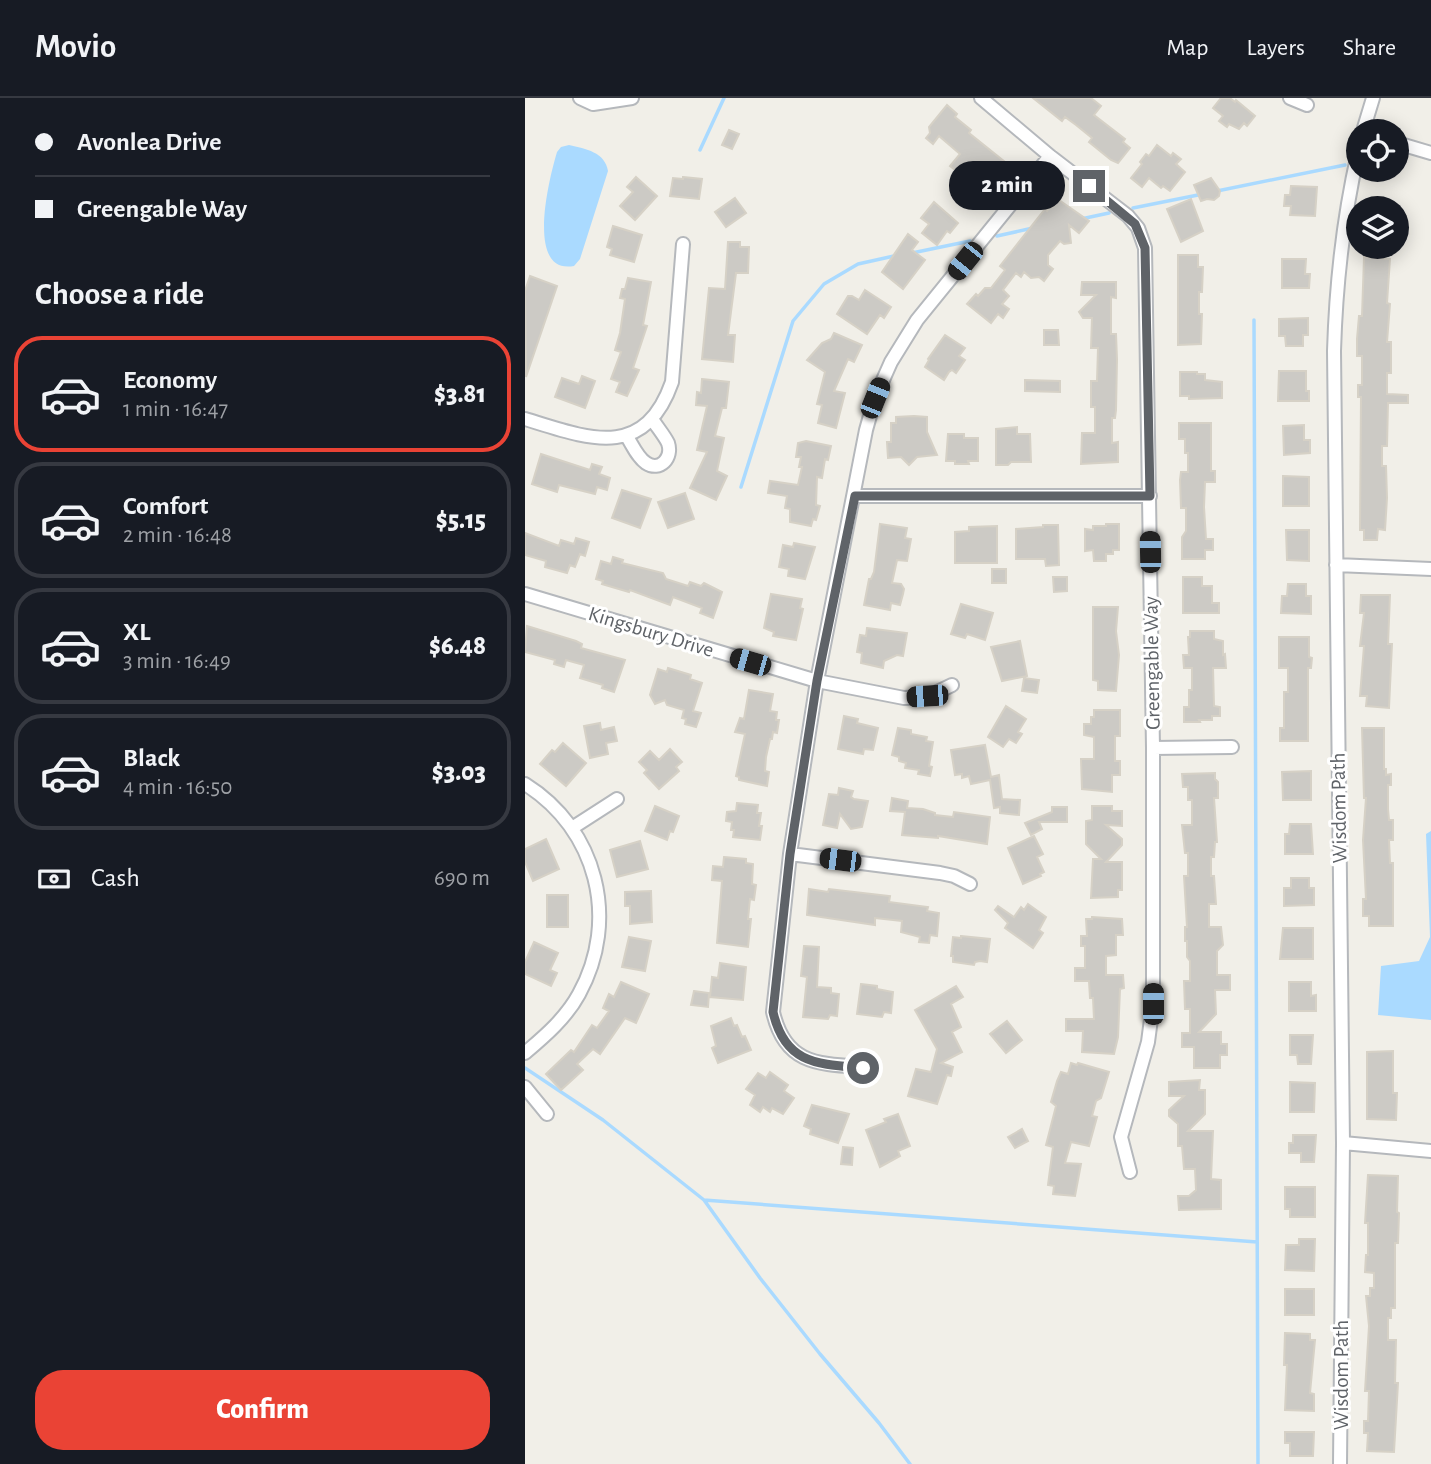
<!DOCTYPE html>
<meta charset="utf-8">
<style>
body{margin:0;font-family:"Alegreya Sans",sans-serif;background:#242831;color:#f1f3f6;height:100vh;display:flex;flex-direction:column;font-size:26px;white-space:nowrap}
*{box-sizing:border-box;margin:0}
p{font-size:23px;color:#9ea1a6}
.icon{flex:none;width:38px;height:38px;fill:none;stroke:currentColor;stroke-width:2;stroke-linecap:round;stroke-linejoin:round}
.map{position:relative;flex:1;overflow:hidden}
.drawer{display:flex;flex-direction:column;background:#171b24;width:525px}
.drawer>*{flex:none}
.hud{display:grid;align-content:center;height:154px;padding:0 35px;background:#171b24}
.tools{position:absolute;left:821px;top:21px;display:grid;gap:14px}
.tools a{display:grid;place-items:center;width:63px;height:63px;border-radius:50%;background:#171b24;box-shadow:0 4px 18px #0003;font-size:35px}
.end{position:absolute;width:32px;height:32px;margin:-16px;border:9px solid #5f6368;background:#fff;box-shadow:0 0 0 4px #fff}
.from{border-radius:50%}
.bubble{position:absolute;height:49px;border-radius:24px;background:#171b24;box-shadow:0 4px 18px #0003;font-size:23px;font-weight:800;line-height:49px;text-align:center}
.car{position:absolute;width:21px;height:42px;margin:-21px -10px;border-radius:9px;box-shadow:0 0 5px 2px #0007;background:linear-gradient(#222 24%,#8ab4d8 0 40%,#222 0 76%,#8ab4d8 0 86%,#222 0)}
.hud b{display:flex;align-items:center;gap:24px;height:66px;font-size:26px}
.hud b+b{border-top:2px solid #363941}
.hud i{width:18px;height:18px;background:#f1f3f6}
ul{padding:0;list-style:none}
li{display:flex;align-items:center;gap:21px;height:116px;margin:0 14px 10px;padding:0 21px;border:4px solid #363941;border-radius:28px}
li div{flex:1}
li b{display:block;font-size:26px}
li em{font-style:normal;font-weight:800}
li.selected{border-color:#ea4335}
li>.icon{width:63px;height:63px;stroke-width:1.5}
h2{padding:0 35px;font-size:32px;line-height:84px}
.pay{display:flex;align-items:center;gap:18px;height:77px;padding:0 35px;font-size:26px}
.pay p{margin-inline-start:auto}
.primary-button{display:flex;gap:14px;margin-top:auto;padding:14px 35px}
.primary-button a{flex:1;height:80px;border-radius:28px;background:#ea4335;color:#fff;font-size:28px;font-weight:800;line-height:80px;text-align:center}
header{display:flex;align-items:center;gap:42px;box-sizing:border-box;height:98px;padding:0 35px;background:#171b24;border-bottom:2px solid #363941}
header strong{font-size:33px}
nav{display:flex;gap:38px;margin-inline-start:auto;font-size:24px}
main{display:flex;flex:1;min-height:0}
.map>svg:first-child{display:block}
</style>
<header>
<strong>Movio</strong>
<nav><a>Map</a><a>Layers</a><a>Share</a></nav>
</header>
<main>
<section class="drawer">
<div class="hud">
<b><i class="from"></i>Avonlea Drive</b>
<b><i></i>Greengable Way</b>
</div>
<h2>Choose a ride</h2>
<ul>
<li class="selected"><svg class="icon" aria-label="car" viewBox="0 0 24 24"><path d="M5 17H2v-5l4-1 3-4h7l3 4 3 1v5h-3M9 17h6M6 11h13"/><circle cx="7" cy="17" r="2"/><circle cx="17" cy="17" r="2"/></svg><div><b>Economy</b><p>1 min · 16:47</p></div><em>$3.81</em></li>
<li><svg class="icon" aria-label="car" viewBox="0 0 24 24"><path d="M5 17H2v-5l4-1 3-4h7l3 4 3 1v5h-3M9 17h6M6 11h13"/><circle cx="7" cy="17" r="2"/><circle cx="17" cy="17" r="2"/></svg><div><b>Comfort</b><p>2 min · 16:48</p></div><em>$5.15</em></li>
<li><svg class="icon" aria-label="car" viewBox="0 0 24 24"><path d="M5 17H2v-5l4-1 3-4h7l3 4 3 1v5h-3M9 17h6M6 11h13"/><circle cx="7" cy="17" r="2"/><circle cx="17" cy="17" r="2"/></svg><div><b>XL</b><p>3 min · 16:49</p></div><em>$6.48</em></li>
<li><svg class="icon" aria-label="car" viewBox="0 0 24 24"><path d="M5 17H2v-5l4-1 3-4h7l3 4 3 1v5h-3M9 17h6M6 11h13"/><circle cx="7" cy="17" r="2"/><circle cx="17" cy="17" r="2"/></svg><div><b>Black</b><p>4 min · 16:50</p></div><em>$3.03</em></li>
</ul>
<div class="pay"><svg class="icon" aria-label="cash" viewBox="0 0 24 24"><path d="M3 7h18v10H3z"/><circle cx="12" cy="12" r="2"/></svg>Cash<p>690 m</p></div>
<div class="primary-button"><a>Confirm</a></div>
</section>
<div class="map">
<svg width="906" height="1366" viewBox="0 0 906 1366">
<rect width="100%" height="100%" fill="#f1efe8"/>
<path fill="#aadaff" d="M44 47C61 51 80 54 83 73L55 161 49 168C0 177 24 81 32 54L36 49Z
M906 733V922L853 917 856 868 894 863 905 839 901 736Z"/>
<g fill="none" stroke-linecap="round" stroke-linejoin="round">
<path stroke="#aadaff" stroke-width="3.5" d="M175 52 199 0
M692 93 820 67
M608 110 678 96
M556 121 584 115
M472 138 508 130
M387 155 445 143
M729 222 733 1366
M216 389 268 223 299 186 333 166 369 158
M0 970 78 1022 179 1102 235 1180 295 1256 354 1325 385 1366
M179 1102 732 1144"/>
</g>
<path fill="#cccac5" stroke="#d6d1c6" stroke-width="2" d="M508 0H566L576 8 569 17 600 41 598 44 605 50 593 65 586 62 564 44 567 40 551 27 540 19 537 23Z
M696 0H705L710 4 711 2 730 18 722 28 719 25 714 31 704 26 702 29 694 23 698 18 688 10Z
M422 7 432 16 430 19 446 32 444 35 480 64 466 82 460 78 459 80 455 77 451 82 437 72 434 75 425 68 435 56 414 38 408 46 401 40 405 35 404 29Z
M204 32 214 36 207 51 197 47Z
M632 47 646 58 648 55 656 61 651 66 660 74 645 93 638 88 636 90 624 80 617 89 606 80 617 66 615 64 621 56 624 58Z
M111 79 132 98 110 122 95 108 108 94 102 89Z
M158 79 177 81 174 101 145 98 148 80 158 81Z
M686 80 695 93 694 98 689 102 682 101 676 103 669 87Z
M766 88 792 89 790 118 765 117 766 108H759L760 97H765Z
M210 100 221 115 201 129 190 114Z
M666 101 678 133 656 144 642 111Z
M534 102 564 123 554 135 544 127 546 145 539 146 535 143 523 157V167L528 171 519 183 514 179 506 180 499 174 496 179 491 175 478 192 484 198 477 206 484 211 478 220 473 216 466 225 442 206 451 196 453 198 460 190H466L480 172 475 168 520 111 522 113 526 108 528 109Z
M409 104 433 125 425 135 422 133 412 147 397 135 404 126 396 120Z
M88 128 117 137 109 164 85 157 87 151 82 149Z
M383 136 393 144 387 152 400 162 378 191 357 174Z
M203 144H215V149H224L223 175H211L203 237H210L208 264 177 261 184 190 200 191Z
M653 157H673V169H678L677 194H674V216H677L676 246 653 247Z
M839 159 865 161 862 205 865 206 862 244H866V275H862V296L883 297V305H863L862 348H857V368H861L862 400 860 432 853 431 852 442H839V432H835L836 299H833V287H837V258H832V241L834 218H837Z
M757 161H781L780 176H785L784 190H757Z
M5 178 32 188 1 279 0 193Z
M103 180 126 184 118 227 122 228 108 270 114 272 102 298 91 294 95 284 86 281 96 254 90 252 95 235 100 201 95 200 97 191H100Z
M557 184H591V200L586 199V236H591L592 261 591 312 590 320H587V345L593 344V364L556 366 557 335H570V309H566V283H572L573 250H566L567 220H558L554 214 571 197H556Z
M340 192 366 209 359 220 355 217 342 236 312 216 323 198H327L334 202Z
M783 220V237H778V248H761L760 238H754V221Z
M519 232H533L534 247H519Z
M309 235 337 247 329 264 323 261 309 293 320 295 311 330 293 325 297 307 292 306 300 274 282 262 297 245 306 241Z
M420 237 440 250 434 258 440 262 431 275 427 272 424 274 419 282 400 269 404 262 403 261Z
M754 273H781V293H784V303H753Z
M655 274H672V276H680V282L697 284V300L664 301V298H655Z
M57 278 70 283 60 310 30 299 37 280 54 286Z
M177 281 204 284 201 310H197L190 338 199 340 192 373 202 378 191 402 165 390 182 354 172 352 182 308 171 307 172 294 176 295Z
M500 282 535 283V294L500 293Z
M389 318 402 319V334L412 357 392 359 384 367 376 359 363 360 362 344H366V325H371V319Z
M654 325H686V373H690V384H680L679 409 681 441H688V452H680V461H657V439L661 433V410H656L655 382 656 374H663V355H660V341H654Z
M779 327V342H785V355L759 357 758 328Z
M492 329V336H505L506 364H486L483 367H471V331Z
M423 336H439V340H453V363H443L444 366H430V363H421Z
M281 343 306 348 303 362 300 361 297 380 292 379 291 407 295 408 291 422 288 421 286 428 265 424V411L260 410 262 398 243 395 245 383 273 387 277 369H274L276 359H271L273 345Z
M16 356 65 372 67 366 77 369 74 376 85 380 82 392 72 389 70 396 34 387 32 394 7 386Z
M758 378 784 379V408H758Z
M97 392 126 401 115 430 87 420Z
M160 395 169 421 143 430 133 404Z
M355 426 382 430 380 440 386 441 382 463 372 462 367 485 376 486 379 491 378 496 375 507 366 505 365 512 339 507 344 481H346L349 474Z
M581 426H594V452H588V456H581V463H569L568 452 560 453V431L568 432V428H581Z
M518 427H533L534 467 521 468 520 461H491V431L518 429Z
M472 428V465H430V434L444 433V429Z
M761 432H784V463L762 462Z
M0 435 34 448 36 442 49 446 51 440 64 444 60 458 55 456 50 469 45 467 42 475 20 469 21 463 0 457Z
M269 445 290 449 280 481 263 478 264 471 254 469 258 447 268 449Z
M88 459 98 462 97 465 138 475 141 481 163 488 165 484 176 488 179 485 197 494 188 520 175 515 177 510 148 499 145 507 105 492 104 494 77 486 78 483 71 481 76 463 86 466Z
M467 471H481V485H467Z
M528 479H542V493L529 494Z
M658 479H677V488H687V505H694V515H658Z
M763 486H781V498H786V516L756 515 757 498H762Z
M246 496 277 501 275 510 278 511 271 542 248 538 249 534 239 530Z
M836 497H865L863 546H867L864 610 841 608 842 598H835L839 548H835L839 515H835Z
M436 506 468 515 460 542 442 536 440 540 426 536Z
M568 509H593L591 533 594 557 591 593 573 592V583L568 582Z
M2 528 51 543 57 546 56 550 100 562 89 594 77 590 78 587 55 580 59 567 41 562 39 569 29 566 30 562 0 554Z
M342 530 382 535 378 558 372 557 359 563 358 570 336 565 337 555 332 554 335 537 341 538Z
M665 533H689V541L698 543V557L700 556 701 570H688L689 608 695 609V618H687V622H674L675 624H659V609H664V592H667V570H659L658 557H664L663 539H665Z
M754 539H784V559L787 560 786 570H783V643H755V630H759V594H763V570H754Z
M495 543 502 578 477 583 466 549Z
M143 570 166 577 165 581 177 585 168 613 176 615 171 629 160 626 161 621 157 620 159 612 142 607 140 602 130 606 125 597 133 571 142 574Z
M499 580 514 582 512 595 497 593Z
M224 592 248 596 245 613 252 614 251 622H254L252 635 248 634 247 641H245L241 659 240 673 244 674 242 688 214 682V679L211 678 220 636 210 634 215 620 219 621Z
M481 608 501 621 493 634 497 636 491 645 484 641 478 649 463 639Z
M569 612H595V638H590V663H595V677H587V694L557 691 556 661H569V639L559 637V626H566V619H569Z
M319 618 333 621 332 625 353 630 348 652 339 651 338 656 313 651Z
M75 625 76 632 89 629 92 643 81 645 83 656 65 660 59 628Z
M373 630 386 632V636L402 639 401 643 408 644 404 668 407 669 405 678 393 676 394 672 380 670 381 665 374 663V659L367 657Z
M837 630H859V671H861V677L866 676V687H863V711L864 722H868V742H864L865 765H868V828H844V818H838V801H841L838 742 841 700H839Z
M38 645 61 665 41 688 15 666 27 652 30 654Z
M460 647 466 679 474 677 477 701 495 702 494 717 475 715V709L469 710 465 682 446 686 444 678 437 680V676L430 677 426 652Z
M145 651 157 664 151 669 154 673 134 691 119 675 122 672 114 664 125 653 134 662Z
M786 673V702H758L757 674Z
M690 675V681L693 684V700H689L692 744H690L689 759H686V778H689L691 806H684V829H696L698 847 692 853V877H705V892H690L691 916 674 934H696V946H702V957H695V970H669V949H657V935H665V911H660L659 883H665V863L662 859V843H660V829H662L659 778H663V755H660L657 727H667V702H663V689H658L657 676Z
M314 690 328 693 326 699 329 701 343 703 337 729 326 731 315 716 312 730 298 727 304 696 313 697Z
M367 700 383 703 382 710 398 711 410 715V717L428 719 429 714 465 719 462 746 413 738V740L377 737 380 714 365 713Z
M212 705 233 707 232 715H236L234 728H237L235 742 208 739 209 732H206L207 724 201 723 202 714 211 713Z
M130 708 154 718 148 734 145 733 142 742 120 733Z
M567 708H587V713H597V728L581 727 597 741V747L581 764H597V792H593V799L566 800 568 761H576L561 746V723L567 722Z
M527 709H542V724H514L517 731 506 737 500 725 527 714Z
M765 726H786L788 756H760V736H764Z
M509 738 518 756 512 759 519 774 515 776 516 778 498 786 483 750Z
M21 741 34 771 8 783 0 764V751Z
M115 743 123 771 92 779 85 752Z
M199 759 221 761V765L228 766 227 786 231 787 229 802 225 801 223 821H226L223 849 192 845 197 783 187 782 188 768 198 769Z
M766 780H784V790H789V807L759 808V790H766Z
M284 791 303 794 304 791 365 798 364 804 403 809 402 813 414 815 412 838 405 837 404 845 394 844 395 839 376 834 377 823 350 820V827L282 817Z
M126 793 127 824 105 826V808H100V794Z
M22 797H43V829H22Z
M503 806 521 819 514 832 518 835 508 850 480 830 483 825 470 812 473 808 489 819 496 809 499 812Z
M567 819 597 821 598 837H591V857L581 858V877H598L599 890 595 891 593 939 589 956 557 954 558 933H541V921H569L568 900H565L564 883H550V870H560V848H556V838H562L561 821H567Z
M758 830H788V861H755Z
M436 838 465 841 462 864 455 863 450 864 449 867 428 864V858H426L428 839 436 840Z
M104 839 126 843 120 873 97 869Z
M9 844 33 855 25 872 32 875 26 888 0 876V864Z
M279 848 294 849 292 889 306 890V895L314 896 312 918 305 917 303 921 278 919 282 879 276 878Z
M195 865 221 869 218 902 185 899 187 879 193 880Z
M96 884 124 896 111 925 100 920 75 956 68 951 52 966 58 972 36 992 21 976 46 952 49 954 67 927 72 930 84 913 78 910 84 896 89 899Z
M764 884H786V898L791 897V913H764Z
M336 886 352 888V891L368 894 366 915 359 914 357 919 332 916Z
M431 888 438 899 426 906 436 929 427 934 437 954 416 965 428 969 426 978 422 977 412 1006 383 998 391 971 406 974 412 951 390 912Z
M169 893 184 895 183 909 166 907Z
M206 920 209 928 212 927 217 939 220 938 226 952 193 965 187 950 191 948 186 928Z
M482 923 497 942 481 955 465 936Z
M765 937H788L786 966H773L772 957H765Z
M868 953V995H872L871 1022 842 1021V954Z
M546 965 552 967 553 965 584 974 576 1000 571 1003 567 1018 572 1019 564 1048 546 1044 540 1065 556 1066 550 1098 528 1096 529 1088 523 1087 528 1049 521 1047 531 1008 526 1004 532 983 536 974 543 976Z
M245 974 263 987 259 993 269 1000 258 1016 247 1010 245 1014 238 1009 235 1014 225 1007 230 997 221 991 233 975 241 980Z
M675 982 674 992H680V1016L663 1033H688L686 1081 696 1082V1111L654 1112 653 1098H664L671 1092 670 1071H659L657 1048H653V1026L644 1018V1012L659 998H644V984Z
M765 984 790 985 789 1014H765Z
M287 1007 324 1016 313 1045 285 1036 286 1031 279 1028Z
M373 1016 385 1048 373 1053 375 1058 355 1069 341 1032 361 1024 359 1021Z
M497 1031 503 1043 490 1050 483 1039Z
M768 1037H791L789 1064H776V1055H764V1045H768Z
M318 1049 328 1050 327 1067 316 1066Z
M843 1077 873 1078 872 1114 874 1115 873 1145H870V1210H866V1220H863V1242H871L870 1285H873L869 1354 842 1353 843 1335H839V1323H843L844 1293H840L844 1228 841 1198H845V1190H849V1175L840 1174 841 1157H843V1125H840Z
M760 1089H790V1119H765V1111H760Z
M774 1141H790L789 1173 760 1172 761 1147H774Z
M760 1191H789V1217H760Z
M760 1235 785 1236V1242H790L785 1295 789 1296V1313L760 1312 762 1267H759Z
M760 1334H789L788 1358H765V1345H760Z"/>
<g fill="none" stroke-linecap="round" stroke-linejoin="round">
<g stroke="#b5b8bc" stroke-width="16">
<path id="minor" d="M55 0 68 6 107 0
M456 0 525 58 603 118 613 130 620 150 628 650V906L623 944 596 1039 605 1074
M765 0 782 7
M838 33 848 0
M872 45 906 55
M0 321C62 340 119 364 147 284L158 146
M101 337C107 346 112 359 121 365 135 374 148 360 143 345 139 337 132 329 127 321
M330 398H625
M811 467 906 471
M0 496 292 583 379 600 402 599 427 587
M628 650 707 649
M0 686C72 731 95 822 54 896 41 920 20 938 0 955
M47 730 92 701
M265 756 415 775 429 778 445 786
M338 969C292 966 260 966 248 914L265 756 292 583 341 332 350 300 366 264 392 222 525 58
M0 989 22 1016
M818 1045 906 1053
M815 1366 818 1045 809 253C811 186 818 121 833 55"/>
</g>
<use href="#minor" stroke="#fff" stroke-width="12"/>
</g>
<g fill="none" stroke-linecap="round" stroke-linejoin="round">
<path stroke="#5f6368" stroke-width="9" d="M338 970C292 966 260 966 248 914L265 756 292 583 330 398H625L620 150 610 126 564 88"/>
</g>
<g text-anchor="middle" dominant-baseline="central" stroke-width="6" stroke-linejoin="round" paint-order="stroke">
<g font-size="21" fill="#5f6368" stroke="#fff">
<text transform="translate(126 534) rotate(17)">Kingsbury Drive</text>
<text transform="translate(627 565) rotate(-91)">Greengable Way</text>
<text transform="translate(814 710) rotate(-91)">Wisdom Path</text>
<text transform="translate(816 1277) rotate(-90)">Wisdom Path</text>
</g>
</g>
</svg>
<div class="tools">
<a><svg class="icon" aria-label="locate" viewBox="0 0 24 24"><circle cx="12" cy="12" r="6"/><path d="M12 2v4M12 18v4M2 12h4M18 12h4"/></svg></a>
<a><svg class="icon" aria-label="layers" viewBox="0 0 24 24"><path d="M12 4l9 5-9 5-9-5zM3 14l9 5 9-5"/></svg></a>
</div>
<i class="end from" style="left:338px;top:970px"></i>
<i class="end" style="left:564px;top:88px"></i>
<div class="bubble" style="left:424px;top:63px;width:116px">2 min</div>
<i class="car" style="left:440px;top:163px;rotate:219deg"></i>
<i class="car" style="left:350px;top:300px;rotate:22deg"></i>
<i class="car" style="left:625px;top:454px;rotate:359deg"></i>
<i class="car" style="left:225px;top:564px;rotate:286deg"></i>
<i class="car" style="left:402px;top:598px;rotate:266deg"></i>
<i class="car" style="left:315px;top:762px;rotate:277deg"></i>
<i class="car" style="left:628px;top:906px;rotate:0deg"></i>
</div>
</main>
